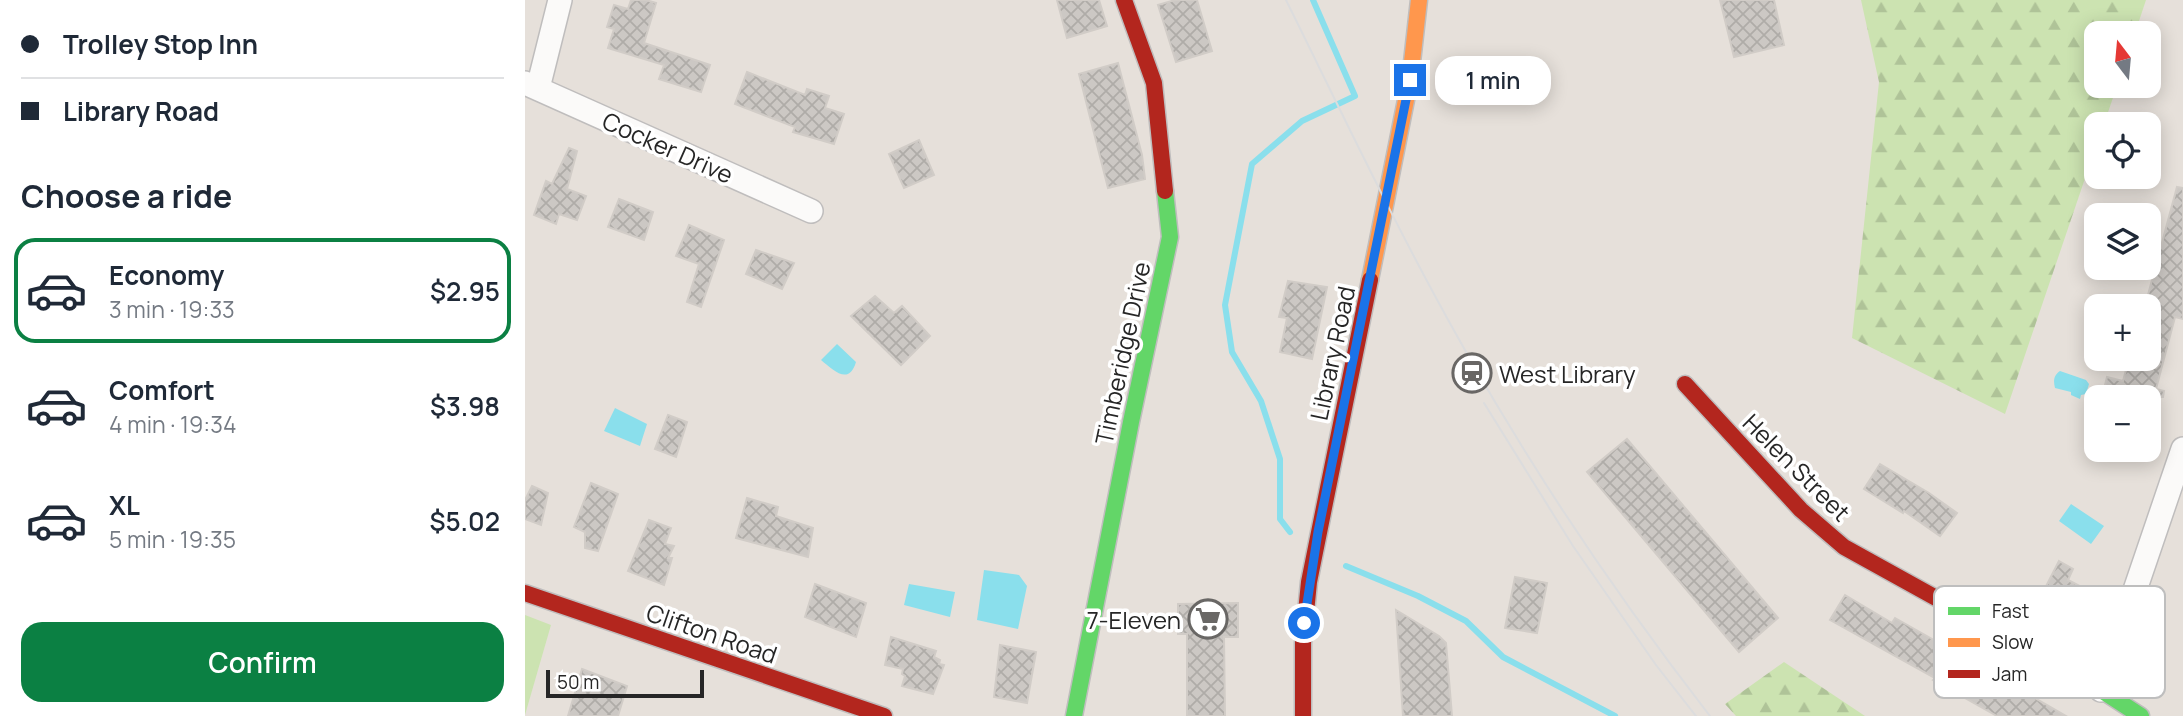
<!DOCTYPE html>
<meta charset="utf-8">
<style>
body{margin:0;font-family:Manrope,sans-serif;background:#f2f2f3;color:#1f2937;height:100vh;display:flex;flex-direction:column;font-size:26px;white-space:nowrap}
*{box-sizing:border-box;margin:0}
p{font-size:23px;color:#747a83}
.icon{flex:none;width:38px;height:38px;fill:none;stroke:currentColor;stroke-width:2;stroke-linecap:round;stroke-linejoin:round}
.map{position:relative;flex:1;overflow:hidden}
.details{display:flex;flex-direction:column;background:#fff;width:525px}
.details>*{flex:none}
.banner{display:grid;align-content:center;height:154px;padding:0 21px;background:#fff}
.needle{width:46px;rotate:344deg}
.fabs{position:absolute;left:1559px;top:21px;display:grid;gap:14px}
.fabs a{display:grid;place-items:center;width:77px;height:77px;border-radius:14px;background:#fff;box-shadow:0 4px 18px #0003;font-size:35px}
.scale{position:absolute;left:21px;bottom:18px;width:158px;box-sizing:border-box;padding-left:7px;border:4px solid #262626;border-top:0;font-size:19px;line-height:24px;white-space:nowrap;color:#262626;-webkit-text-stroke:5px #fff;paint-order:stroke}
.end{position:absolute;width:32px;height:32px;margin:-16px;border:9px solid #1a73e8;background:#fff;box-shadow:0 0 0 4px #fff}
.from{border-radius:50%}
.bubble{position:absolute;height:49px;border-radius:21px;background:#fff;box-shadow:0 4px 18px #0003;font-size:23px;font-weight:600;line-height:49px;text-align:center}
.banner b{display:flex;align-items:center;gap:24px;height:66px;font-size:26px}
.banner b+b{border-top:2px solid #e0e1e3}
.banner i{width:18px;height:18px;background:#1f2937}
ul{padding:0;list-style:none}
li{display:flex;align-items:center;gap:21px;height:105px;margin:0 14px 10px;padding:0 7px;border:4px solid transparent;border-radius:21px}
li div{flex:1}
li b{display:block;font-size:26px}
li em{font-style:normal;font-weight:600}
li.on{border-color:#0b8043}
li>.icon{width:63px;height:63px;stroke-width:1.5}
h2{padding:0 21px;font-size:32px;line-height:84px}
.cta{display:flex;gap:14px;margin-top:auto;padding:14px 21px}
.cta a{flex:1;height:80px;border-radius:21px;background:#0b8043;color:#fff;font-size:28px;font-weight:600;line-height:80px;text-align:center}
main{display:flex;flex:1;min-height:0}
.map>svg:first-child{display:block}
</style>
<main>
<section class="details">
<div class="banner">
<b><i class="from"></i>Trolley Stop Inn</b>
<b><i></i>Library Road</b>
</div>
<h2>Choose a ride</h2>
<ul>
<li class="on"><svg class="icon" aria-label="car" viewBox="0 0 24 24"><path d="M5 17H2v-5l4-1 3-4h7l3 4 3 1v5h-3M9 17h6M6 11h13"/><circle cx="7" cy="17" r="2"/><circle cx="17" cy="17" r="2"/></svg><div><b>Economy</b><p>3 min · 19:33</p></div><em>$2.95</em></li>
<li><svg class="icon" aria-label="car" viewBox="0 0 24 24"><path d="M5 17H2v-5l4-1 3-4h7l3 4 3 1v5h-3M9 17h6M6 11h13"/><circle cx="7" cy="17" r="2"/><circle cx="17" cy="17" r="2"/></svg><div><b>Comfort</b><p>4 min · 19:34</p></div><em>$3.98</em></li>
<li><svg class="icon" aria-label="car" viewBox="0 0 24 24"><path d="M5 17H2v-5l4-1 3-4h7l3 4 3 1v5h-3M9 17h6M6 11h13"/><circle cx="7" cy="17" r="2"/><circle cx="17" cy="17" r="2"/></svg><div><b>XL</b><p>5 min · 19:35</p></div><em>$5.02</em></li>
</ul>
<div class="cta"><a>Confirm</a></div>
</section>
<div class="map">
<svg width="1658" height="716" viewBox="0 0 1658 716">
<defs>
<pattern id="forest-firs" width="22" height="20" patternUnits="userSpaceOnUse" patternTransform="scale(1.75)"><rect width="22" height="20" fill="#cce3b1"/><path d="M5 1l3.5 6h-7zM16 11l3.5 6h-7z" fill="#afc398"/></pattern>
<pattern id="building-cross-hatch" width="8" height="8" patternUnits="userSpaceOnUse" patternTransform="scale(1.75)"><rect width="8" height="8" fill="#ccc8c4"/><path d="M0 0l8 8M0 8l8-8" fill="none" stroke="#afaca8"/></pattern>
</defs>
<rect width="100%" height="100%" fill="#e6e0da"/>
<path fill="#cce3b1" d="M0 615 26 625 0 715Z"/>
<path fill="url(#forest-firs)" d="M1336 0H1621L1610 33H1572V86H1592L1579 124H1572L1571 146 1480 414 1327 338 1354 82Z
M1259 662 1340 716H1211L1200 704Z"/>
<path fill="#8adfec" d="M312 344 331 362C324 386 308 370 296 360Z
M1535 371 1561 380 1564 384 1561 394 1556 395 1555 399 1546 395V392L1530 388C1528 380 1529 375 1535 371Z
M90 408 122 424 115 446 79 431Z
M1546 504 1579 526 1566 544 1534 521Z
M459 570 494 575 502 586 493 629 452 620Z
M384 584 430 592 425 617 379 605Z"/>
<g fill="none" stroke-linecap="round" stroke-linejoin="round">
<path stroke="#8adfec" stroke-width="6" d="M765 532 755 519V459L736 401 707 352 700 305 727 164 777 121 830 96 788 0
M821 566 893 596 941 621 978 657 1090 716"/>
</g>
<path fill="url(#building-cross-hatch)" stroke="#d1ccc7" stroke-width="2" d="M106 0H121L131 3 119 43 185 65 176 92 134 79 139 65 83 48 89 29 82 27 89 5 103 9Z
M532 0H574L582 26 542 38Z
M650 0H672L687 51 651 62 633 5Z
M1195 0H1249L1259 45 1209 57Z
M593 63 617 155 620 179 583 188 554 74Z
M222 72 280 95 282 89 304 96 300 108 319 114 309 144 268 132 270 127 210 104Z
M394 140 409 175 379 188 364 154Z
M44 148 52 151 42 189 61 196 52 220 34 214 31 224 9 215 21 181 27 184Z
M1652 187 1658 188V319L1650 317 1631 389 1639 391 1638 397H1577L1582 377 1598 381 1604 359H1624V306H1620Z
M94 199 128 212 119 240 83 227Z
M164 225 199 240 176 307 162 302 174 264 151 256Z
M231 250 269 263 257 289 221 274Z
M763 281 802 287 787 359 755 352 762 318 754 317Z
M350 296 369 313 377 306 405 336 376 365 326 316Z
M143 415 162 422 151 457 130 449Z
M1102 439 1253 618 1214 652 1062 472Z
M1355 464 1404 493 1432 513 1415 536 1379 511 1378 513 1339 489Z
M66 483 93 494 73 551 60 548V532L49 527Z
M7 486 23 493 16 525 0 519V500Z
M222 498 253 507 251 516 288 528 283 557 211 538Z
M124 520 146 528 140 544 149 546 143 558H147L139 585 103 571Z
M1534 561 1548 569 1543 580 1566 592 1552 618 1515 598Z
M990 577 1022 583 1012 633 980 628Z
M290 584 341 603 331 637 280 617Z
M1320 595 1367 623 1370 618 1409 640 1541 716H1472L1408 680 1410 678 1305 620Z
M713 603V637H699L700 716H662V634H653V604Z
M871 610 914 636 921 643 927 716H878Z
M366 637 411 651 409 657 415 660 414 664 419 665 408 694 377 686 380 676 377 674 378 669 360 665Z
M475 645 511 652 502 703 469 697Z
M57 669 102 686 93 716H43Z"/>
<g fill="none" stroke-linecap="round" stroke-linejoin="round">
<g stroke="#bfbdbd" stroke-width="26">
<path id="street" d="M0 83 286 211
M13 88 35 0
M1576 690 1658 449"/>
</g>
<g stroke="#bfbdbd" stroke-width="19">
<path id="fast" d="M1431 609 1576 690 1616 716
M549 716 606 422 645 237 640 191"/>
</g>
<g stroke="#bfbdbd" stroke-width="19">
<path id="slow" d="M845 280 885 80 894 0"/>
</g>
<g stroke="#bfbdbd" stroke-width="19">
<path id="jam" d="M599 0 629 83 640 191
M1160 384 1276 510 1319 547 1431 609
M0 593 359 716
M778 716V643L784 582 845 280"/>
</g>
<use href="#street" stroke="#fbfaf9" stroke-width="23"/>
<use href="#fast" stroke="#63d668" stroke-width="16"/>
<use href="#slow" stroke="#ff974d" stroke-width="16"/>
<use href="#jam" stroke="#b3261e" stroke-width="16"/>
<path stroke="#dcdcdd" stroke-width="2" d="M761 0C819 117 875 236 940 350 1012 478 1095 600 1185 716
M959 403 1048 546 1131 665 1171 716"/>
</g>
<g fill="none" stroke-linecap="round" stroke-linejoin="round">
<path stroke="#1a73e8" stroke-width="9" d="M779 623 793 532 885 80"/>
</g>
<defs>
<g id="station-ring" transform="scale(2.0125)"><circle r="9.5" fill="#fff" stroke="#696765" stroke-width="1.5"/><path d="M-3-6H3Q5-6 5-4V2Q5 4 3 4L4.5 6H3L1.5 4h-3L-3 6H-4.5L-3 4Q-5 4-5 2V-4Q-5-6-3-6ZM-3.5-4v3h7v-3ZM-3.5 1v1.5H-2V1ZM2 1v1.5H3.5V1Z" fill="#696765"/></g>
<g id="supermarket-ring" transform="scale(2.0125)"><circle r="9.5" fill="#fff" stroke="#696765" stroke-width="1.5"/><path d="M-6-5.5h2.5l.6 2H6L4.5 2H-2.5L-4.4-4H-6ZM-1.5 3.2a1.3 1.3 0 1 0 .1 0ZM3 3.2a1.3 1.3 0 1 0 .1 0Z" fill="#696765"/></g>
</defs>
<g fill-rule="evenodd">
<use href="#station-ring" x="947" y="373"/>
<use href="#supermarket-ring" x="683" y="619"/>
</g>
<g text-anchor="middle" dominant-baseline="central" stroke-width="7" stroke-linejoin="round" paint-order="stroke">
<g font-size="24" fill="#262626" stroke="#fff">
<text transform="translate(143 147) rotate(24)">Cocker Drive</text>
<text transform="translate(597 353) rotate(-78)">Timberidge Drive</text>
<text transform="translate(807 353) rotate(-78)">Library Road</text>
<text transform="translate(1272 467) rotate(45)">Helen Street</text>
<text transform="translate(187 633) rotate(19)">Clifton Road</text>
</g>
<g font-size="24" fill="#262626" stroke="#fff" text-anchor="start">
<text x="974" y="373">West Library</text>
<text x="656" y="619" text-anchor="end">7-Eleven</text>
</g>
</g>
<rect x="1409" y="586" width="231" height="112" rx="10" fill="#fff" stroke="#bebebe" stroke-width="2"/>
<rect x="1423" y="607" width="32" height="8" fill="#63d668"/>
<rect x="1423" y="638" width="32" height="9" fill="#ff974d"/>
<rect x="1423" y="670" width="32" height="8" fill="#b3261e"/>
<g font-size="19" fill="#262626">
<text x="1467" y="618">Fast</text>
<text x="1467" y="649">Slow</text>
<text x="1467" y="681">Jam</text>
</g>
</svg>
<div class="fabs">
<a><svg class="needle" viewBox="-14 -14 28 28"><path d="M0-13l5 13h-10z" fill="#e53935"/><path d="M0 13l5-13h-10z" fill="#747a83"/></svg></a>
<a><svg class="icon" aria-label="locate" viewBox="0 0 24 24"><circle cx="12" cy="12" r="6"/><path d="M12 2v4M12 18v4M2 12h4M18 12h4"/></svg></a>
<a><svg class="icon" aria-label="layers" viewBox="0 0 24 24"><path d="M12 4l9 5-9 5-9-5zM3 14l9 5 9-5"/></svg></a>
<a>+</a>
<a>−</a>
</div>
<div class="scale">50 m</div>
<i class="end from" style="left:779px;top:623px"></i>
<i class="end" style="left:885px;top:80px"></i>
<div class="bubble" style="left:910px;top:56px;width:116px">1 min</div>
</div>
</main>
